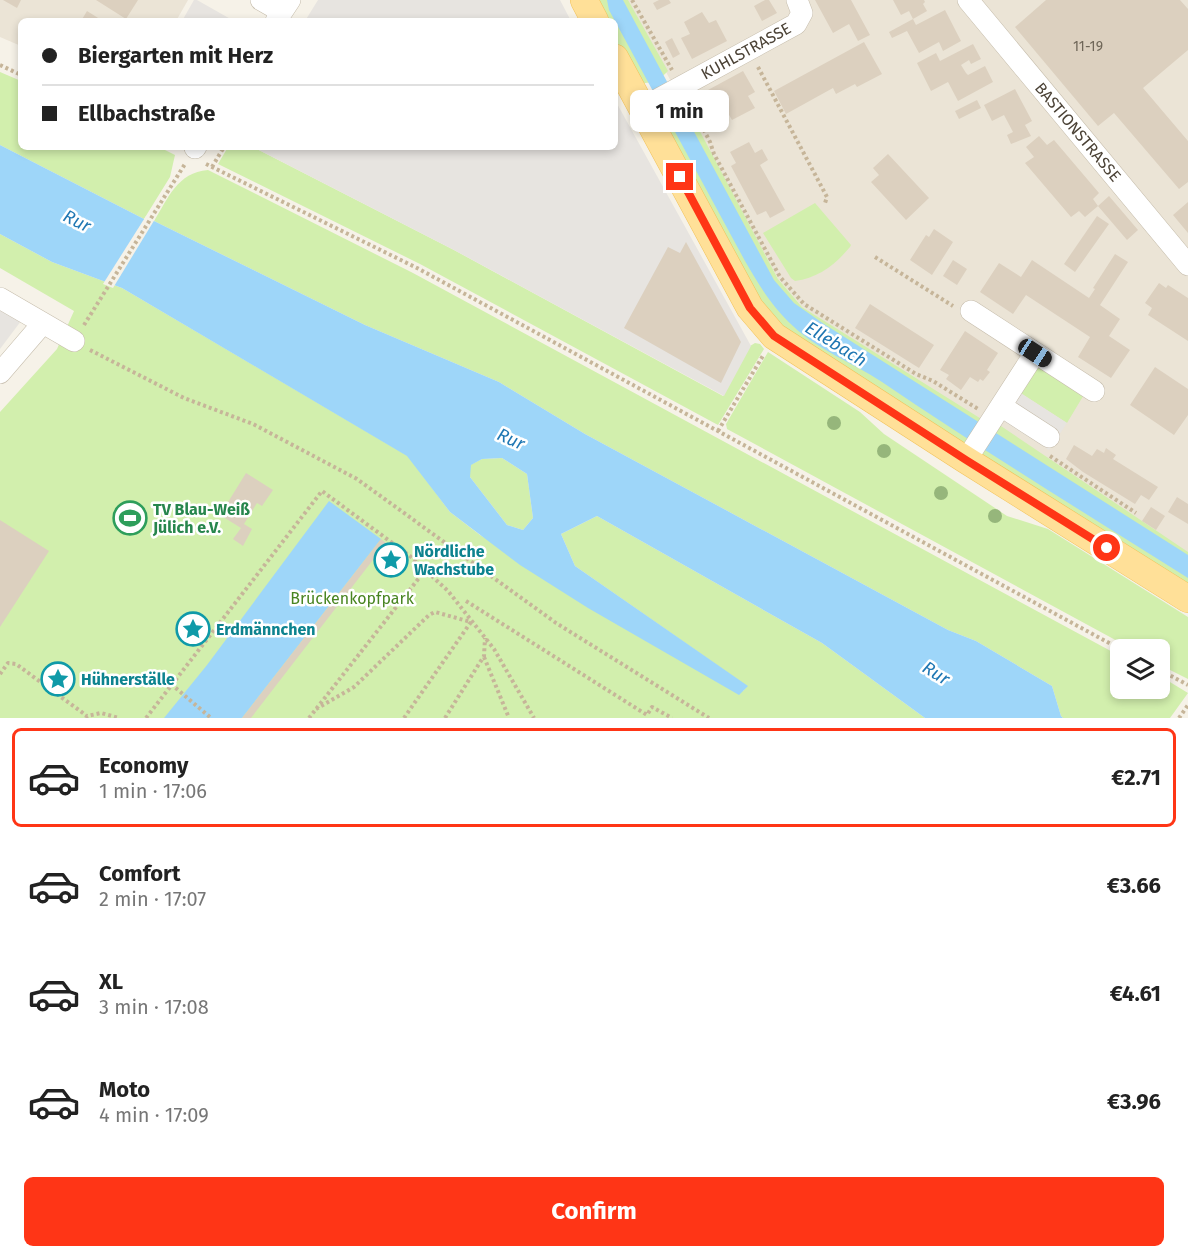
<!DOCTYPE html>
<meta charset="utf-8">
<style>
body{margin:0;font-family:"Fira Sans",sans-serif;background:#f6f6f6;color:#222;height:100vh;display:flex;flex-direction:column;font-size:22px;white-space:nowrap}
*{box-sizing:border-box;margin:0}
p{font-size:20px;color:#767676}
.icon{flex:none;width:33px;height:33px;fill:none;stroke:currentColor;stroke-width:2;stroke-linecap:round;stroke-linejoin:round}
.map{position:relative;height:718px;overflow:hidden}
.details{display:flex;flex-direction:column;background:#fff;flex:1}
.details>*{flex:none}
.top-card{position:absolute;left:18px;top:18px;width:600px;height:132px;border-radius:9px;box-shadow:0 3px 9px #0003;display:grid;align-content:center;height:132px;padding:0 24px;background:#fff}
.controls{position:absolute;left:1110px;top:639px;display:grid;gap:12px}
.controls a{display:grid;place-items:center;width:60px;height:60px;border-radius:9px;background:#fff;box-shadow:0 3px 9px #0003;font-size:30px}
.end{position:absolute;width:27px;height:27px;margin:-14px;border:8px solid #ff3516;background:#fff;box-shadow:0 0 0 3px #fff}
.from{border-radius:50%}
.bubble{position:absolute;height:42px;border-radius:9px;background:#fff;box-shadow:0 3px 9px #0003;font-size:20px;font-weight:700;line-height:42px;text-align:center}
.car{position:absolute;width:18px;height:36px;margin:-18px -9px;border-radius:8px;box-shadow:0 0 4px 2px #0007;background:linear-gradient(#222 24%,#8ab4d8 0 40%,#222 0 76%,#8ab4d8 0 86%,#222 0)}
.top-card b{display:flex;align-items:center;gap:21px;height:57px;font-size:22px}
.top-card b+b{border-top:2px solid #e0e0e0}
.top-card i{width:15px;height:15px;background:#222}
ul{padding:10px 0 0;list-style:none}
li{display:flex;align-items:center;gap:18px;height:99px;margin:0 12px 9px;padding:0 12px;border:3px solid transparent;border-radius:9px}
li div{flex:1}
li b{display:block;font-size:22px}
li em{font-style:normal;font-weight:700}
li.on{border-color:#ff3516}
li>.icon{width:54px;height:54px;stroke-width:1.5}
.cta{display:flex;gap:12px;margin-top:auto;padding:12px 24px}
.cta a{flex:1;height:69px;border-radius:9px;background:#ff3516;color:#fff;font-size:24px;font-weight:700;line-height:69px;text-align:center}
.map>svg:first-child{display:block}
</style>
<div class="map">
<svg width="1188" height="718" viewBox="0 0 1188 718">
<rect width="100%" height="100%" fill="#f6f2e8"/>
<path fill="#ebe4d6" d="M0 0H188L176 21H21V46L0 37Z
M627 0H1188V554L802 307 778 279Z"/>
<path fill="#d2efad" d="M594 0H628L668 71C660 80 650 84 638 83L615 39V21H605Z
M0 72 21 81V147H159L175 155 170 177 144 219 0 145Z
M682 105H686L778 279 802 307 983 420 965 448 771 320 661 122 664 114Z
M228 147H253L454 250 723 396 750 346 755 343 760 344 764 349 718 425 420 264 218 164Z
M208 170 413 273 1120 656V688H1160V676L1188 693 1170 718H1063L1061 716 1052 686 976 641 948 630 585 434 499 382 365 325 154 221C169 197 177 173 208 170Z
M815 203 851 245 850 247C835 265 818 278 795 281L791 278 763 233Z
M0 234 52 262 122 288 408 456 450 512 480 535 743 691 747 686 575 566 561 534 597 516 822 643 925 718H0V412L57 349 74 311 0 268Z
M768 352 860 412 884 434 1007 516 1048 529 1188 617V679L1160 665V650L1132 649 727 429 726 424Z
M1045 366 1085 393 1067 423 1019 392 1034 368Z
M998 424 1188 552V588L978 456Z
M502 458 527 474 533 518 523 530 507 525 470 477V465L482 459Z"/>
<path fill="#e7e4e0" d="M194 0H197L234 21H182Z
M318 0H560L571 21H305Z
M615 100 751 346 724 396 454 250 253 147H615Z
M0 308 21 321 0 349Z
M1019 392 1067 423 1049 450 1002 420Z"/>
<path fill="#9ed6f9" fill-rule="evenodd" d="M607 0H623L774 280 794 303 824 324 1188 555V578C1085 513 982 450 882 382 853 363 818 350 793 326 772 307 759 285 745 261L609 10Z
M0 145 144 219 154 221 365 325 499 382 585 434 948 630 976 641 1052 686 1061 716 1063 718H925L822 643 597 516 561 534 575 566 748 686 739 695 588 608 520 565 450 512 407 456 122 288 52 262 0 234ZM502 458 527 474 533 518 523 530 507 525 470 477 471 465 482 459Z
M329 501 381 539 242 718H164L207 665Z"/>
<path fill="#f6f2e8" d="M146 216 155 219 113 288 103 284Z"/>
<path fill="#dcd0bf" d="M3 0H21L17 8Z
M96 0H138L126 19Z
M659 0H669L671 3 657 10 653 3Z
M765 0H769L777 13 762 21 754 6Z
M815 0H851L870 35 858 41 849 24 833 33Z
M893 0H924L925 2 923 4 927 11 913 19 909 11 901 15Z
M1046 0H1180L1188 9V50L1143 88 1188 141V182L1179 189 1114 113 1098 126 1015 27Z
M945 10 961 41 943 51 939 42 919 53 907 31 892 38 889 32 913 19 916 25Z
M87 11 103 21H81Z
M702 12 709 23 716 20 727 41 692 59 681 38 690 34 684 22Z
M672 38 680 54 673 58 665 42Z
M864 42 882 74 857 87 855 84 836 94 833 88 786 114 774 91Z
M973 44 981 59 971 64 969 60 961 65 966 73 968 75 985 66 993 82 958 101 948 82 931 91 917 63 936 53 940 61Z
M743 71 755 92 748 96 755 108 732 120 725 108 720 111 708 90Z
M1015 89 1032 121 1025 125 1031 136 1011 144 1007 135 1013 132 1004 115 992 121 984 105Z
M977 100 981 108 959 119 955 111Z
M707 104 715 119 708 123 700 108Z
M1039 136 1047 145 1054 140 1099 193 1093 199 1098 206 1085 217 1079 211 1071 217 1025 163 1034 157 1026 147Z
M749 142 755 153 762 149 768 160 760 165 785 210 770 218 766 211 757 215 731 166 736 163 730 152Z
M888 154 929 198 906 220 871 182 879 175 873 168Z
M1109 196 1138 230 1127 240 1098 206Z
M1188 202V233L1173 215Z
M1097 216 1109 224 1075 272 1064 264Z
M934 229 953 242 932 275 910 260 926 235 929 237Z
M686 242 741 342 721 383 624 328 668 247 680 253Z
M1115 254 1128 262 1100 305 1120 319 1109 336 1130 350 1111 378 1078 357 1090 337 1026 295 1013 314 980 292 999 263 1021 277 1032 260 1089 298 1095 289 1093 288Z
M953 260 967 269 957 285 943 276Z
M1159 283 1166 288 1168 285 1188 298V341L1148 315 1152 308 1145 303Z
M870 304 934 345 919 368 855 328Z
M965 331 998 353 987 370 990 372 983 381 980 379 978 382 970 377 961 390 946 379 949 375 940 370Z
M1155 367 1188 389V415L1174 435 1130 405Z
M1074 445 1092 456 1097 449 1104 453 1106 448 1116 455 1113 459 1158 487 1149 500 1141 495 1135 504 1083 472 1066 459Z
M246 473 273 490 262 506 257 503 244 524 252 529 243 546 233 539 241 528 220 515Z
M1177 497 1188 504V524L1168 512Z
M1151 507 1165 516 1156 530 1142 521Z
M0 520 49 551 0 627Z
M381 539 386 543 251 718H242Z"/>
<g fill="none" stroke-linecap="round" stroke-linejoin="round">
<g stroke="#c6bdac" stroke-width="22">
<path id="minor" d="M261 0 282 12
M968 0 1188 265
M276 21 290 0
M642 108 796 24 802 13 797 0
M195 148 196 147
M0 298 74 341
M971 311 1094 391
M0 373 43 323
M1001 406 1049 437
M966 460 1035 353"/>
</g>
<g stroke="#f2c25a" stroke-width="28">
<path id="major" d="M584 0 595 21
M615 58 750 308 774 336 966 460 1188 599"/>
</g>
<path stroke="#c6b599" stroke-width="4" stroke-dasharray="3 3" stroke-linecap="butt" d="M632 0 672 70
M0 65 21 75
M758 67 827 197 825 203
M690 103 710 142 714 154 780 277 804 304 916 374 933 381 978 409
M206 164 417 268 1122 650
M212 167 224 147
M875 257 953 306
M84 325 185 164
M90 350 184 398 253 424 357 479 556 623 709 718
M718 431 764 354
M1050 456 1136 513
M466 601 647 715 652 707 672 718
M484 657 509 718
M1160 670 1188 685
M0 674 8 663 16 664 87 716
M171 684 211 718
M316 709 354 687 429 615 435 612 471 622 404 718
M86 718 87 716 101 713 119 718
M146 718 322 491 410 556 448 591 494 649 534 718
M309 718 419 578
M445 718 484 656 485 638
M1179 718 1188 705"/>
<use href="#minor" stroke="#fff" stroke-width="21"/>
<use href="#major" stroke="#ffe098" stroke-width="27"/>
</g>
<g fill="#96b67b">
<circle cx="834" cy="423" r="7"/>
<circle cx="884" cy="451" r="7"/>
<circle cx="941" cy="493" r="7"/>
<circle cx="995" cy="516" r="7"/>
</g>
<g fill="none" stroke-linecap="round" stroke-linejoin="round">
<path stroke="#ff3516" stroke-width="8" d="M680 177 750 308 774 336 966 460 1107 548"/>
</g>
<defs>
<g id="stadium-ring" transform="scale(1.725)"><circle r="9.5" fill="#fff" stroke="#2e9e5b" stroke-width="1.5"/><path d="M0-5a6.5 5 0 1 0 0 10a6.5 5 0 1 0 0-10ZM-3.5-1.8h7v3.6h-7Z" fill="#2e9e5b"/></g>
<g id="sight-ring" transform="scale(1.725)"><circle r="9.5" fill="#fff" stroke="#0f9aa8" stroke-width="1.5"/><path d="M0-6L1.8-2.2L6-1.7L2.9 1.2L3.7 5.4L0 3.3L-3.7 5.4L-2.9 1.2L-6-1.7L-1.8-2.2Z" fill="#0f9aa8"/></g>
</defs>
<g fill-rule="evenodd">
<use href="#stadium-ring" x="130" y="518"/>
<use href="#sight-ring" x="391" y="560"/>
<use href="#sight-ring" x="193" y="629"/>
<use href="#sight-ring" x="58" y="679"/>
</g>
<g text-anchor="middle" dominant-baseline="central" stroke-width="5" stroke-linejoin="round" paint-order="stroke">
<g font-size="14" fill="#6f6658">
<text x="1088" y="46">11-19</text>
</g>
<g font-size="16" fill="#4b4236" stroke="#fff">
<text transform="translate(746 51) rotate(-29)">KUHLSTRASSE</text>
<text transform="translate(1078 132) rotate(50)">BASTIONSTRASSE</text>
</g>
<g font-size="16" font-weight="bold" fill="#27864d" stroke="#fff" text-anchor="start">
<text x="153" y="509">TV Blau-Weiß<tspan x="153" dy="18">Jülich e.V.</tspan></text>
</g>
<g font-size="16" font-weight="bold" fill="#0d838f" stroke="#fff" text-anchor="start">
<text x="414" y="551">Nördliche<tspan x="414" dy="18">Wachstube</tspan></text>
<text x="216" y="629">Erdmännchen</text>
<text x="81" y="679">Hühnerställe</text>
</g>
<g font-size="16" fill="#488521" stroke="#fff">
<text x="352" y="598">Brückenkopfpark</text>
</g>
<g font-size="18" font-style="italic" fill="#1f77b3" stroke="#fff">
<text transform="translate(77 221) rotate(27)">Rur</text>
<text transform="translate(836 344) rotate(32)">Ellebach</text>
<text transform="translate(511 439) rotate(24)">Rur</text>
<text transform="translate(936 673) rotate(32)">Rur</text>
</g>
</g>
</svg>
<div class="controls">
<a><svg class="icon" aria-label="layers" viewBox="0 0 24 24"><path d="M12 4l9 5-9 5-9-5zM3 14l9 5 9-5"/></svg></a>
</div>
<i class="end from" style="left:1107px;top:548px"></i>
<i class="end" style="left:680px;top:177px"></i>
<div class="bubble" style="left:630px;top:90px;width:99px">1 min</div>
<i class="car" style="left:1035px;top:353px;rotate:123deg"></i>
<div class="top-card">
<b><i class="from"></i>Biergarten mit Herz</b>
<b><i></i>Ellbachstraße</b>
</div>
</div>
<section class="details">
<ul>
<li class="on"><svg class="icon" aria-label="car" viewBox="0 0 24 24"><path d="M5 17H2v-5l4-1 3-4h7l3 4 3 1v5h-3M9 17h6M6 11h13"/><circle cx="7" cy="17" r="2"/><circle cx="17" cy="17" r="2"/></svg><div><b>Economy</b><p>1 min · 17:06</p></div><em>€2.71</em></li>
<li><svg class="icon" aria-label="car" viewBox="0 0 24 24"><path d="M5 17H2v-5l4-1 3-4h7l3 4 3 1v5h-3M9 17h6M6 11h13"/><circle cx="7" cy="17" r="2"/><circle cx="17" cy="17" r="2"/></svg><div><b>Comfort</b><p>2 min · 17:07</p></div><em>€3.66</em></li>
<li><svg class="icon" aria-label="car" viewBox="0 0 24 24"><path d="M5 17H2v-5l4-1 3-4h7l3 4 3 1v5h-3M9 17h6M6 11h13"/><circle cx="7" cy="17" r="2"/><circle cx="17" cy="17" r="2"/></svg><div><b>XL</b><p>3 min · 17:08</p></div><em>€4.61</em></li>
<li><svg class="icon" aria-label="car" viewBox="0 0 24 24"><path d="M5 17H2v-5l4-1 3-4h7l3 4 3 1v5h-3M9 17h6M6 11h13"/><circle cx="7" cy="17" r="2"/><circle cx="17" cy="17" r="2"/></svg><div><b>Moto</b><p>4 min · 17:09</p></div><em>€3.96</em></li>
</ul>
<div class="cta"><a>Confirm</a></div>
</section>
